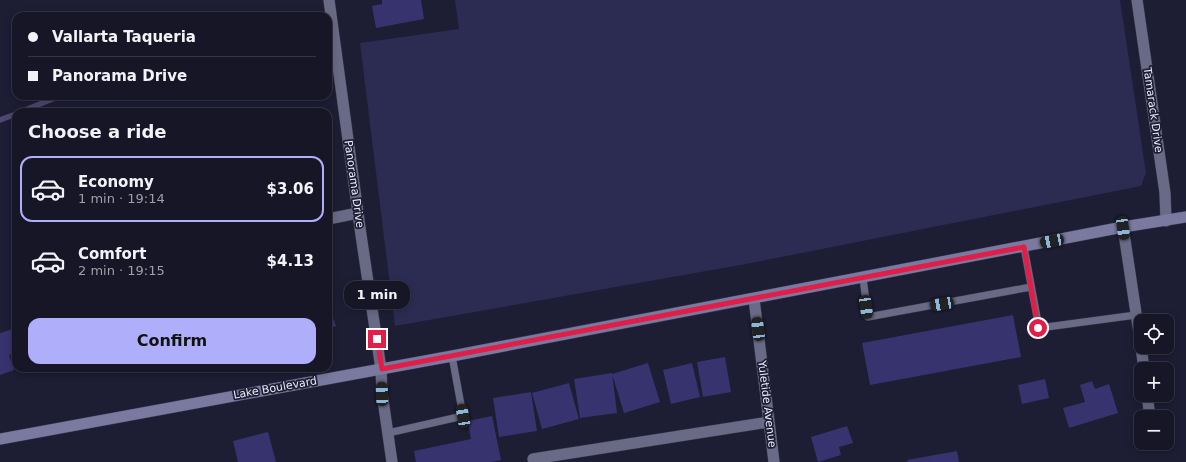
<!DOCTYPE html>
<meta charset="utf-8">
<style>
body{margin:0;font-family:"DejaVu Sans",sans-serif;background:#232333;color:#f1f3f6;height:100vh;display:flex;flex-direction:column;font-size:15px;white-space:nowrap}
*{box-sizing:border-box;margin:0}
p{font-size:13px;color:#9e9fa7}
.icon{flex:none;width:22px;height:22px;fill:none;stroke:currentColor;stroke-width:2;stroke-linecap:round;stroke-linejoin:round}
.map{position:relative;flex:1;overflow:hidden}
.drawer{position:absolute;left:12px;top:108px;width:320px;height:264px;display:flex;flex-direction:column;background:#161627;border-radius:12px;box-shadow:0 2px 10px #0003,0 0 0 1px #353544}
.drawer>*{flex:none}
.top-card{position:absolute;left:12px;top:12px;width:320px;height:88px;border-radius:12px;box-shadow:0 2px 10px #0003,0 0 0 1px #353544;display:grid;align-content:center;height:88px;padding:0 16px;background:#161627}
.controls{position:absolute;left:1134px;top:314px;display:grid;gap:8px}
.controls a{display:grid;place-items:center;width:40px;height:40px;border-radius:8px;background:#161627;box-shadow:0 2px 10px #0003,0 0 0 1px #353544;font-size:20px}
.end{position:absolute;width:18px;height:18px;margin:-9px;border:5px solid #e11d48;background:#fff;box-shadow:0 0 0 2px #fff}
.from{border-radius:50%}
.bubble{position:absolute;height:28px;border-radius:12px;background:#161627;box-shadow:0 2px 10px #0003,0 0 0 1px #353544;font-size:13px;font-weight:800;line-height:28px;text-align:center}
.car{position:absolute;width:12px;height:24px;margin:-12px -6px;border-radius:5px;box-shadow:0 0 3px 1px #0007;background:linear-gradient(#222 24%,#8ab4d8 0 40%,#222 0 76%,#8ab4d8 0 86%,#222 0)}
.top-card b{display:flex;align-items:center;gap:14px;height:38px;font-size:15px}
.top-card b+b{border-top:1px solid #353544}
.top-card i{width:10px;height:10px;background:#f1f3f6}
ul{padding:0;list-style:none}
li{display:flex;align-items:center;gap:12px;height:66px;margin:0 8px 6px;padding:0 8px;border:2px solid transparent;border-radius:12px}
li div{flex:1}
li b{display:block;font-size:15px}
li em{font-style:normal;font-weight:800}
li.current{border-color:#aeaefb}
li>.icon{width:36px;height:36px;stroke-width:1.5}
h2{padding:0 16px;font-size:18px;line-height:48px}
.cta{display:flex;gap:8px;margin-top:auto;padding:8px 16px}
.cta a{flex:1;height:46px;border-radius:12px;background:#aeaefb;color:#111;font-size:16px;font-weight:800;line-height:46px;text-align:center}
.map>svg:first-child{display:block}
</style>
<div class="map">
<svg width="1186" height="462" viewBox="0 0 1186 462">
<rect width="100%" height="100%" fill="#1d1d34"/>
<path fill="#2c2b52" d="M455 0H1120L1146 173 1141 186 746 264 395 326 360 43 459 29Z"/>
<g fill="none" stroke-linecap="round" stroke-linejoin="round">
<path stroke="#504772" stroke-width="5.5" d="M20 112 60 96
M0 120 16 114"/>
</g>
<path fill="#37336f" d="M382 0H421L424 19 376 28 372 6 382 4Z
M328 304 336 326 328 329Z
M1013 315 1021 357 870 385 862 343Z
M16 328V353L9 355 14 370 0 375V333Z
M725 357 731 392 703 397 697 362Z
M648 363 660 402 624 413 612 374Z
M692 363 700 397 671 404 663 370Z
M612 373 617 413 580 418 574 379Z
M1045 379 1049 398 1022 404 1018 385Z
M1092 381 1095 389 1109 384 1118 413 1069 428 1063 408 1085 402 1080 385Z
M569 383 579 419 542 429 532 393Z
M531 392 537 431 499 437 493 398Z
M492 416 501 460 492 462H416L414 451 471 439 468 421Z
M847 426 853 443 839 447 841 455 818 462 811 437Z
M268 432 276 462H238L233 441Z
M957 451 959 462H908L907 460Z"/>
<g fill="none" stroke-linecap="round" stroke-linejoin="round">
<g stroke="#3a394c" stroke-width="8">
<path id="service" d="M1024 247 1039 328 1136 315
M863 278 868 317 1031 287
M388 433 463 416 452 356"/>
</g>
<g stroke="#3a394c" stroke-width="12">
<path id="minor" d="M329 0 361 235 381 369 382 393 392 462
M1137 0 1165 193 1166 221
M328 219 358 213
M1123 227 1141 346
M754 299 774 462
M1141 347 1144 369
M1147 395 1150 417
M533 459 769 422"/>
</g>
<g stroke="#3a394c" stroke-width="12">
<path id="secondary" d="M0 439 452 356 1123 227 1186 217"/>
</g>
<use href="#service" stroke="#696a85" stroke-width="7"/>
<use href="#minor" stroke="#696a85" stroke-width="11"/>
<use href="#secondary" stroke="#7a7aa0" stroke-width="11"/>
</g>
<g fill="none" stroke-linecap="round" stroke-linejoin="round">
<path stroke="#e11d48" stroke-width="5" d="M377 339 382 369 1024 247 1038 328"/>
</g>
<g text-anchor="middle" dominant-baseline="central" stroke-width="3.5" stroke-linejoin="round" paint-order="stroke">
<g font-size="11" fill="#ebecfb" stroke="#1d1d34">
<text transform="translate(1153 110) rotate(82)">Tamarack Drive</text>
<text transform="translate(354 184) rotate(82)">Panorama Drive</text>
<text transform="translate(275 388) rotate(-10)">Lake Boulevard</text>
<text transform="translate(767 404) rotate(83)">Yuletide Avenue</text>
</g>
</g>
</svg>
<div class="controls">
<a><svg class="icon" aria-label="locate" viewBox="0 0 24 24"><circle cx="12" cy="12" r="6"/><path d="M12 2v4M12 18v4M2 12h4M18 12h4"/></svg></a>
<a>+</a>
<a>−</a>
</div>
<i class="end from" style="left:1038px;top:328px"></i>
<i class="end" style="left:377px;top:339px"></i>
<div class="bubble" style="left:344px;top:281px;width:66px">1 min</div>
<i class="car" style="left:1123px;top:228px;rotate:172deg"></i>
<i class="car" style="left:1052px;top:241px;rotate:259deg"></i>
<i class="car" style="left:942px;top:304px;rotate:260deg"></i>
<i class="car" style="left:866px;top:307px;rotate:172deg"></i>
<i class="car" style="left:758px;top:329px;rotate:353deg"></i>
<i class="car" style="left:382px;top:394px;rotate:358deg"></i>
<i class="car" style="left:463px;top:416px;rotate:350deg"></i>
<div class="top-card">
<b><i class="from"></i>Vallarta Taqueria</b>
<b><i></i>Panorama Drive</b>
</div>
<section class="drawer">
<h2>Choose a ride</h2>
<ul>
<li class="current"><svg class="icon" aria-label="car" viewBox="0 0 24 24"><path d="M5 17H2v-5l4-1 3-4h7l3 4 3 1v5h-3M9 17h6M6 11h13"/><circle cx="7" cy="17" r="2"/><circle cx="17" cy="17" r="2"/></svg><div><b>Economy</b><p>1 min · 19:14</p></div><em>$3.06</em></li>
<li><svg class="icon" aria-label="car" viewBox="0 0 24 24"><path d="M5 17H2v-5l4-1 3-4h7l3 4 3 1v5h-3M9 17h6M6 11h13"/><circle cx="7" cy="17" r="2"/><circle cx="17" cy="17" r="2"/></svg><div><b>Comfort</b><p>2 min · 19:15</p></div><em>$4.13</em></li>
</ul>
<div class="cta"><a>Confirm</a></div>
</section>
</div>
